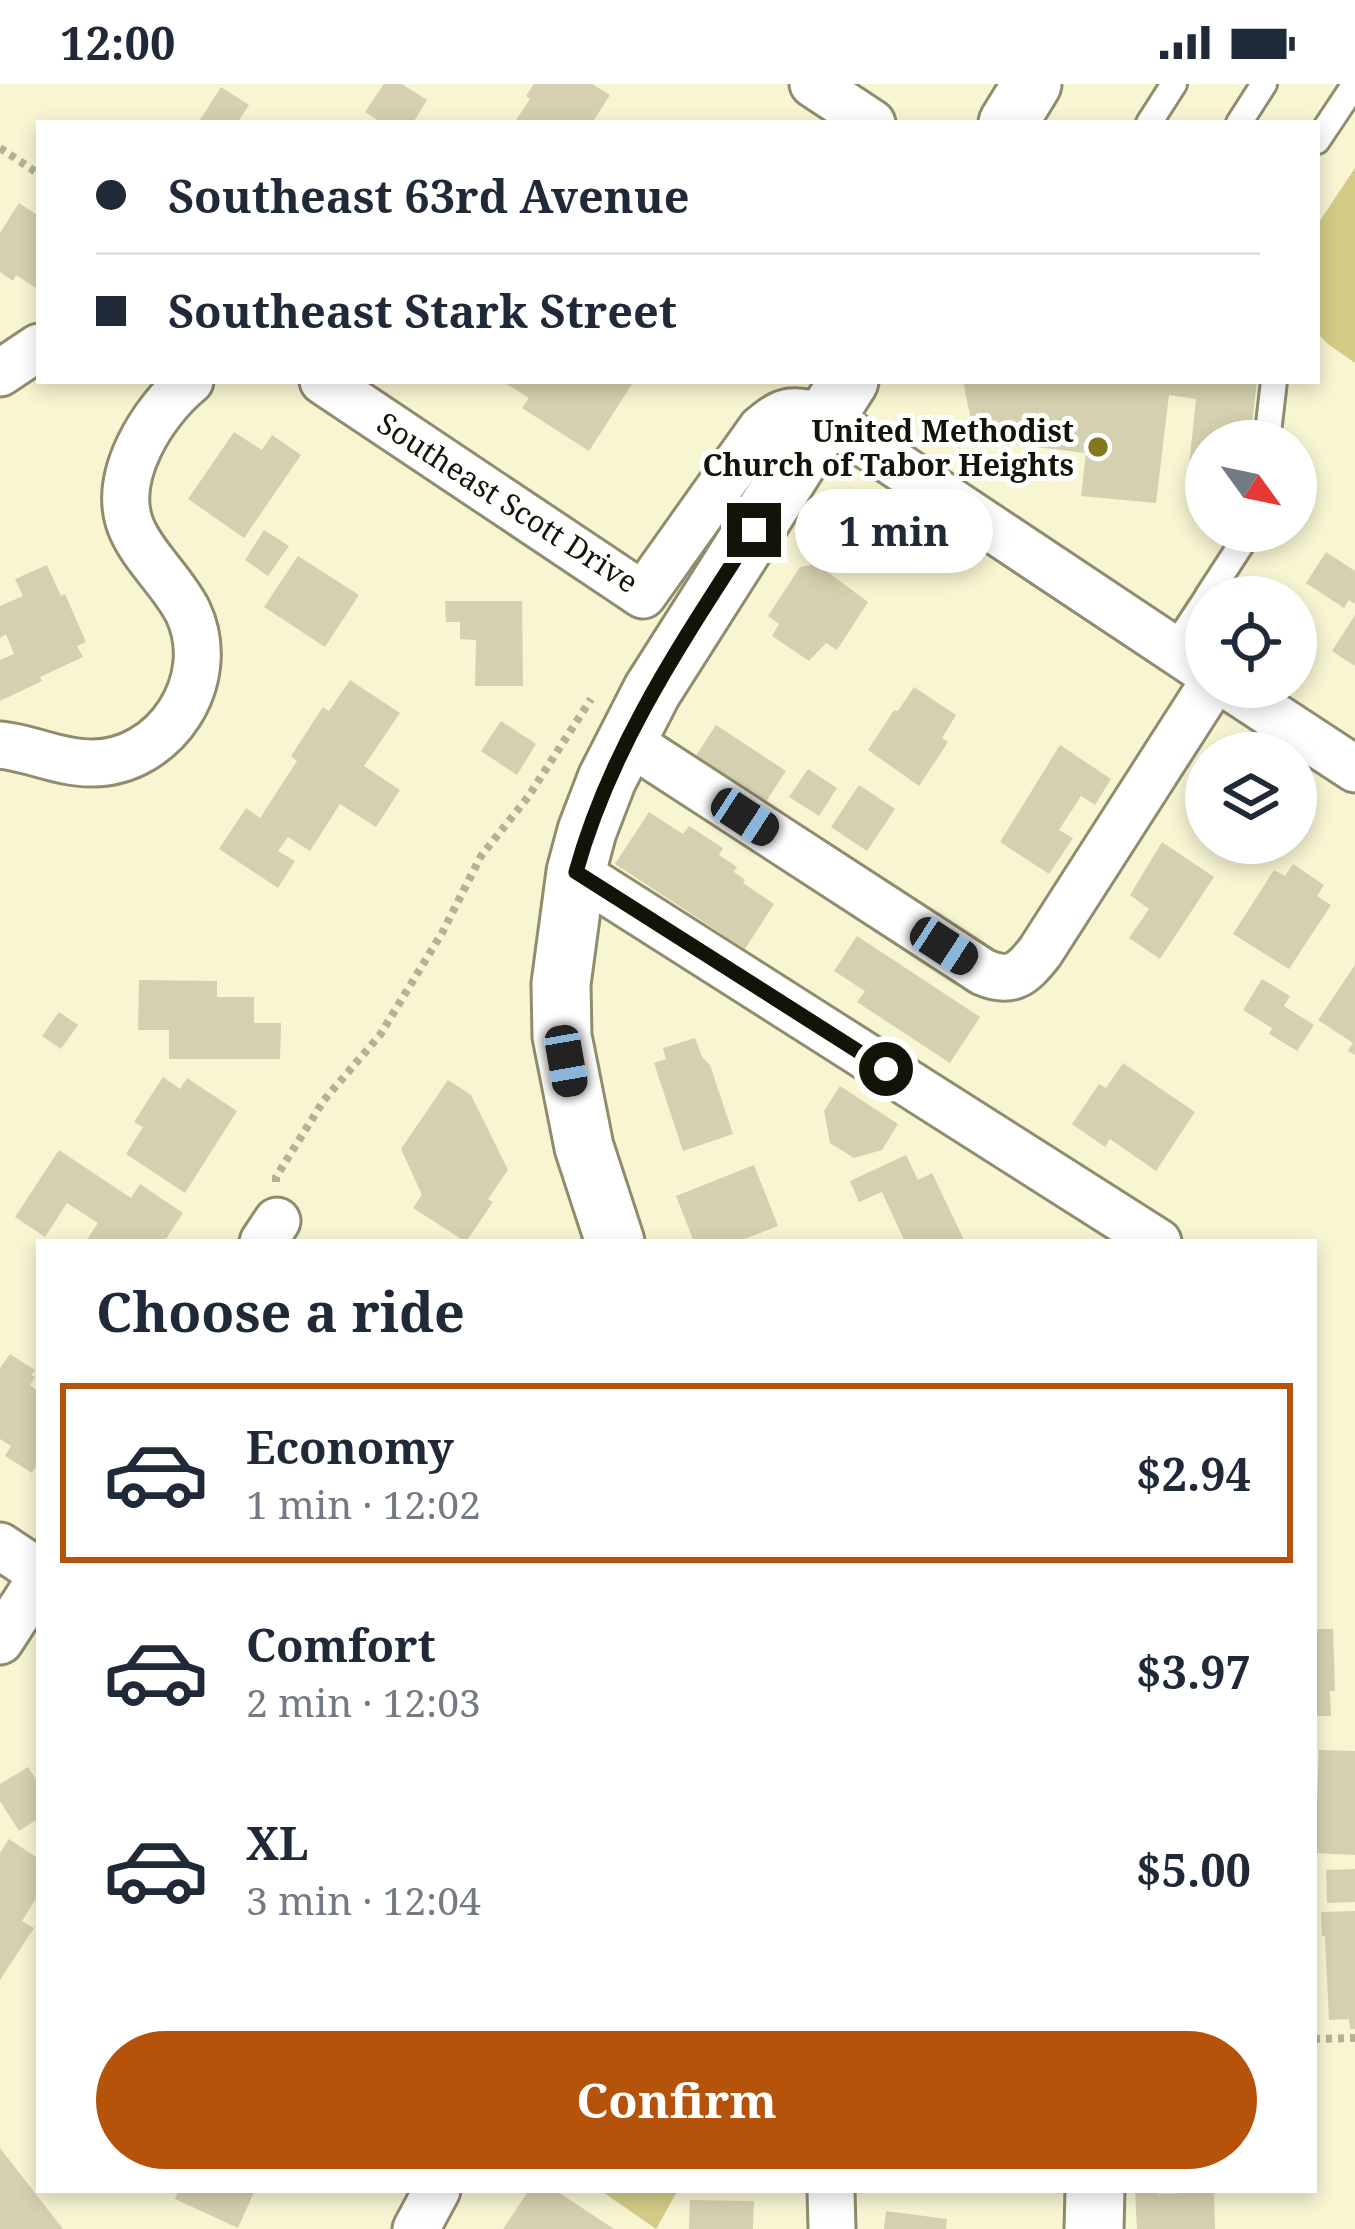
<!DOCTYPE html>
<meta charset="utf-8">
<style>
body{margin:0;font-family:"Noto Serif",serif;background:#f6f6f7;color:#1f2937;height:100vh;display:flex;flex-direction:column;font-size:45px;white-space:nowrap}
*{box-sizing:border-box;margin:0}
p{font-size:39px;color:#747a83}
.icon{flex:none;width:66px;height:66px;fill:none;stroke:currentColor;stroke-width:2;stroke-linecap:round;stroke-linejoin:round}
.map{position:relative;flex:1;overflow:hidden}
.panel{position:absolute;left:36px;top:1155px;width:1281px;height:954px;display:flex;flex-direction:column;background:#fff;border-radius:0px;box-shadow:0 6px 18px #0003}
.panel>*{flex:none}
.banner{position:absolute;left:36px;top:36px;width:1284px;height:264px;border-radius:0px;box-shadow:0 6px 18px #0003;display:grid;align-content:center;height:264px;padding:0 60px;background:#fff}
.needle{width:78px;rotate:123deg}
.tools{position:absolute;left:1185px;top:336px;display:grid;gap:24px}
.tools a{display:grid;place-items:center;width:132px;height:132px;border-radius:50%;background:#fff;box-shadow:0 6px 18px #0003;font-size:60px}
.end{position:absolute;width:54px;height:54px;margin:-27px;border:15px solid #141307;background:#fff;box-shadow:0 0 0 6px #fff}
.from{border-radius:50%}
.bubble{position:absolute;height:84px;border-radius:42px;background:#fff;box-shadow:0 6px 18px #0003;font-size:39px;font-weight:700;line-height:84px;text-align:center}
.car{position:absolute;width:36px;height:72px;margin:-36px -18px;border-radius:15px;box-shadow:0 0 9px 3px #0007;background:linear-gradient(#222 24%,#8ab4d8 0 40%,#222 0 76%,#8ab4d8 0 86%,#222 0)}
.banner b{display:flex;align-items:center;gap:42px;height:114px;font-size:45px}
.banner b+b{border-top:3px solid #e0e1e3}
.banner i{width:30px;height:30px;background:#1f2937}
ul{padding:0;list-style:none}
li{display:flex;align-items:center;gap:36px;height:180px;margin:0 24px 18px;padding:0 36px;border:6px solid transparent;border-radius:0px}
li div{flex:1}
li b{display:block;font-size:45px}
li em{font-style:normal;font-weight:700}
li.selected{border-color:#b45309}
li>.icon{width:108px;height:108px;stroke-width:1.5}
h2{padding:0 60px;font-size:54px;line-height:144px}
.action{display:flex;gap:24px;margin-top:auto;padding:24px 60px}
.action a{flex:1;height:138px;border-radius:72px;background:#b45309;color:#fff;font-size:48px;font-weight:700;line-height:138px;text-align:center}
.status{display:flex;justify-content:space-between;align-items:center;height:84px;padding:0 60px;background:#fff;direction:ltr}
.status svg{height:33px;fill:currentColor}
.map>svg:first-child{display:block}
</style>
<div class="status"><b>12:00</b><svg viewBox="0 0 49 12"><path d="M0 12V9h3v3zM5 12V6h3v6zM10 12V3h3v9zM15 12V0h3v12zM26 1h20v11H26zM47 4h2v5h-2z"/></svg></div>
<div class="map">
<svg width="1355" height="2145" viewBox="0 0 1355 2145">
<rect width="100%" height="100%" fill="#f8f5d3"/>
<path fill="#d3cb86" d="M1355 84V279L1328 260 1317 249V141Z
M600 2106H678L656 2145Z"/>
<path fill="#d5d1b0" d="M384 0H402L427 16 413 39H382L365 28Z
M534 0H592L610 11 592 39H514L530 15 526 12Z
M221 3 249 21 237 39H198Z
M19 119 39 132V206L16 191 13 197 0 188V149Z
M502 297H634L589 367 522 324 529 314Z
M963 297H1257L1250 357H1206V416L1192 413 1194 393 1188 392 1196 315 1169 311 1156 419 1081 412 1086 369 975 356Z
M234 348 262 366 272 351 301 371 244 454 188 415Z
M264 446 289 462 268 492 245 476Z
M1326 468 1355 487V520L1349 516 1344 524 1306 499Z
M298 472 359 511 325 563 264 523Z
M817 480 868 518 837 566 826 559 809 577 772 552 779 540 768 532 800 483Z
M47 481 61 512 65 510 86 558 77 562 83 573 40 593 42 597 0 617V576L14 570 6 550 0 554V522L23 512 15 495Z
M445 517H522L523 602H475L476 556 460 555V538H446Z
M1355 531V582L1332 567Z
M350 596 400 629 364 682 400 706 376 743 340 720 310 767 288 753 278 767 295 777 278 804 219 765 246 724 260 734 297 677 291 672 323 623 329 627Z
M914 603 956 631 942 654 948 658 919 702 868 666 894 626 898 627Z
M501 637 536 660 517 691 481 667Z
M716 641 786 687 761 725 693 676Z
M1060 661 1111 695 1095 721 1081 712 1059 746 1073 754 1049 790 1000 758Z
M808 685 837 704 819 732 789 713Z
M859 701 895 725 867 767 831 743Z
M649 728 683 750 689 742 723 764 719 771 737 783 734 788 745 796 743 799 774 820 745 865 615 780Z
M1162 758 1214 793 1160 875 1129 854 1149 825 1130 811Z
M1293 780 1324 801 1317 812 1331 821 1289 885 1233 850 1274 786 1285 792Z
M857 852 980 933 950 979 857 918 865 907 834 887Z
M1355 881V971L1348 967 1353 959 1318 936Z
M1262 895 1290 912 1284 922 1314 941 1297 967 1269 950 1272 944 1243 926Z
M139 896 217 897V913H254V939H281L280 975H169V946H138Z
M59 928 78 941 61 965 42 952Z
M695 954 702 973 710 981 733 1050 683 1067 654 979 666 975 663 964Z
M1123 979 1195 1028 1156 1087 1110 1055 1105 1063 1072 1040 1099 1000 1106 1004Z
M163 993 180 1005 187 994 237 1027 185 1109 126 1070 143 1043 134 1038Z
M448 996 471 1011 508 1086 488 1115 493 1118 466 1158 413 1124 422 1111 401 1065Z
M840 1002 898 1040 882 1066 854 1074 830 1059 824 1027Z
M59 1066 131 1114 140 1100 183 1129 164 1158H85L98 1139 67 1119 45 1153 15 1133Z
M906 1071 918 1096 932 1089 965 1158H905L882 1108 859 1118 850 1097Z
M754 1081 778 1142 737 1158H694L676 1112Z
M10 1270 35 1286 31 1291 35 1293 30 1301 39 1308V1378L32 1389 5 1372 11 1362 0 1355V1284Z
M1314 1545H1333L1335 1607H1330L1331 1632H1314Z
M1319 1666 1355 1667V1771L1315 1769Z
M28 1683 39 1700V1734L19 1747 0 1717V1700Z
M9 1755 39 1775V1810L22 1837 34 1844 0 1896V1769Z
M1355 1785V1818L1327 1819 1326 1786Z
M1355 1827V1945H1350L1349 1935 1329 1936 1325 1852H1322L1321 1828Z
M0 2064 63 2145H0Z
M179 2106H255L238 2144 175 2115Z
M529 2106H555L614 2145H503Z
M1158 2106V2110L1214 2108 1215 2145H1137L1135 2107Z
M690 2116 754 2117 753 2145H689Z
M886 2127 947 2135 946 2145H884Z"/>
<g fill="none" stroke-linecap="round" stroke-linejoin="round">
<g stroke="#908c6d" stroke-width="30">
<path id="service" d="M1149 39 1174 0
M1239 39 1264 0
M1317 57 1355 0
M1267 357 1274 297
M1207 513 1250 447
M1173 565 1206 515"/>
</g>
<g stroke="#908c6d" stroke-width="51">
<path id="minor" d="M813 0 872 39
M0 289 39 263
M323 297 643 511 761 345C786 323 795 325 826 334L1206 587
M1230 603 1355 685
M626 656 983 888C1011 900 1022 891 1040 868L1210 603
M0 661C31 664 59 679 91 679 165 680 220 596 188 528 174 499 143 473 131 443 111 393 153 327 190 297
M576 788 1158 1158
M263 1158 277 1137
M0 1462 39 1488
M0 1557 39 1497
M831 2106 832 2145
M416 2145 437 2106"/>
</g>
<g stroke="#908c6d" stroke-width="63">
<path id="tertiary" d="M1008 39 1032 0
M615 1158 584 1063 562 952 561 900 576 788 587 747 607 695 652 607 849 297
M1094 2145 1095 2106"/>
</g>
<path stroke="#b4b196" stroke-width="8" stroke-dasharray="6 6" stroke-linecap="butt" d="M0 64 39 90
M276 1098V1093L324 1016 380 951 442 849 481 772 528 713 591 615
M1314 1955 1355 1954"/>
<use href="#service" stroke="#fff" stroke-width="24"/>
<use href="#minor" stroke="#fff" stroke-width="45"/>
<use href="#tertiary" stroke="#fff" stroke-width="57"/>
</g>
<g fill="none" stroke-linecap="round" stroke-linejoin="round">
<path stroke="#141307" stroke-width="15" d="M754 446C684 555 611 661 576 788L886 985"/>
</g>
<circle fill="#83781d" stroke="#fff" stroke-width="4.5" cx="1098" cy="363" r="12"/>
<g text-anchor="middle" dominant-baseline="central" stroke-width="10" stroke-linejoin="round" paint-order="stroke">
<g font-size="30" font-weight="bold" fill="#141307" stroke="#fff" text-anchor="end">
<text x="1074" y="346">United Methodist<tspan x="1074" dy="34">Church of Tabor Heights</tspan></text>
</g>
<g font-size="30" fill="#141307" stroke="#fff">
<text transform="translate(508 418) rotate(33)">Southeast Scott Drive</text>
</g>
</g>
</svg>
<div class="tools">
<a><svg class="needle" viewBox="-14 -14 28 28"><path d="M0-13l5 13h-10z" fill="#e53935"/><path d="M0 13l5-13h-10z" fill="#747a83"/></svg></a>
<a><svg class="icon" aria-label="locate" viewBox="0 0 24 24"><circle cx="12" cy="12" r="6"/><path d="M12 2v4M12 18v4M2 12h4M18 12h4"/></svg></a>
<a><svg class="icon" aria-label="layers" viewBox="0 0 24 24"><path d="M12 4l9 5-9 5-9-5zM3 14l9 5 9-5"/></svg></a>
</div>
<i class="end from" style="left:886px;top:985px"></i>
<i class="end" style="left:754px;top:446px"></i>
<div class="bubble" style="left:795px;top:405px;width:198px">1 min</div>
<i class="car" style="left:745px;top:733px;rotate:123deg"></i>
<i class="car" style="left:944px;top:862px;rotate:123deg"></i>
<i class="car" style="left:566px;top:977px;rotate:170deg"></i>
<div class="banner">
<b><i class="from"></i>Southeast 63rd Avenue</b>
<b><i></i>Southeast Stark Street</b>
</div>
<section class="panel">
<h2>Choose a ride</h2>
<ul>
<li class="selected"><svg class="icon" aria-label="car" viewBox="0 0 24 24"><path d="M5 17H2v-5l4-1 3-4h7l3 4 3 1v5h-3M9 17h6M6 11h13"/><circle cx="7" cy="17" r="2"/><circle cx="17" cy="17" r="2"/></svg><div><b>Economy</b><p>1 min · 12:02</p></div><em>$2.94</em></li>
<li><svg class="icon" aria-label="car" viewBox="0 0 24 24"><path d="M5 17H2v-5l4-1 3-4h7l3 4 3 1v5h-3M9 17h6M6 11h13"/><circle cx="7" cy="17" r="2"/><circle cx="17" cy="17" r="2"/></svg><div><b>Comfort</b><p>2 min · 12:03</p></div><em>$3.97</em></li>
<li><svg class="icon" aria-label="car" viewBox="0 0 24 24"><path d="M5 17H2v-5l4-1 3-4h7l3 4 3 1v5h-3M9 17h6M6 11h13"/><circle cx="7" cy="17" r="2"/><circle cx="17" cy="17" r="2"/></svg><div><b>XL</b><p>3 min · 12:04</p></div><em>$5.00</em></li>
</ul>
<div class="action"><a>Confirm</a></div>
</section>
</div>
